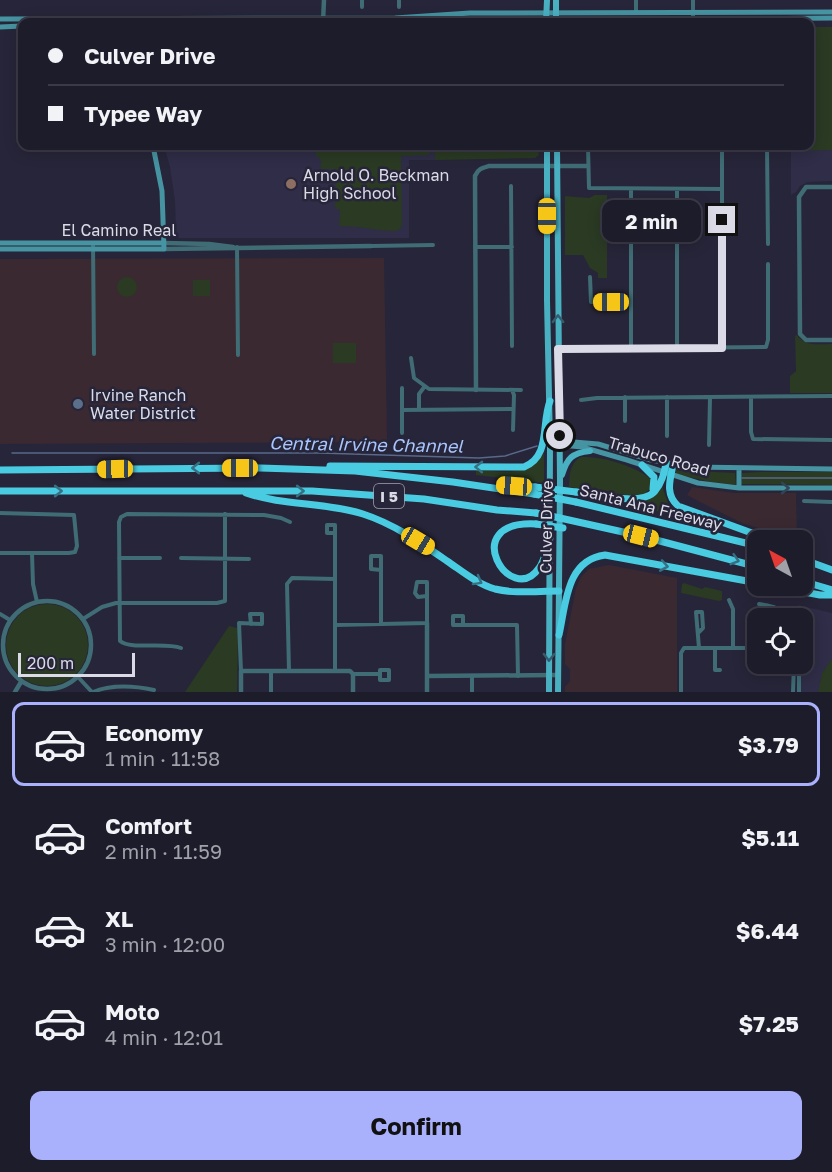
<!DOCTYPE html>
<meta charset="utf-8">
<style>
body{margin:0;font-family:"Golos Text",sans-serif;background:#2a2937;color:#f1f3f6;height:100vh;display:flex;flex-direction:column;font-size:22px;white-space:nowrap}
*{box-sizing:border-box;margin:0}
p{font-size:20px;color:#a0a1a9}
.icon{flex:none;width:33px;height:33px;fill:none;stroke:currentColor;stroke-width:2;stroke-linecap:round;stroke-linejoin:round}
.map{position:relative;height:692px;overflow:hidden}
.sheet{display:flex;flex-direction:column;background:#1d1c2b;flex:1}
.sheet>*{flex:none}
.top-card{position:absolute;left:18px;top:18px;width:796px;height:132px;border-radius:12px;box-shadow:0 3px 15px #0003,0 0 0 2px #3b3a47;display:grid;align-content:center;height:132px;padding:0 30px;background:#1d1c2b}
.needle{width:39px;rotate:320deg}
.buttons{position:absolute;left:747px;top:530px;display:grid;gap:12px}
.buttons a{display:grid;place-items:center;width:66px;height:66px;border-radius:12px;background:#1d1c2b;box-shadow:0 3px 15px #0003,0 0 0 2px #3b3a47;font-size:30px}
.scale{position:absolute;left:18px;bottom:15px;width:117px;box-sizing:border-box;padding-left:6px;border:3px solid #dbdbe8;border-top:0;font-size:16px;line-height:21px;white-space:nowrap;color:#dbdbe8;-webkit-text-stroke:4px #272539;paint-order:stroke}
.end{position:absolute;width:27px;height:27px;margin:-14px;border:8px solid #dbdbe8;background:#111;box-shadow:0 0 0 3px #111}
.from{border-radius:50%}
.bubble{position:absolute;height:42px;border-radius:12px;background:#1d1c2b;box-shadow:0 3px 15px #0003,0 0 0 2px #3b3a47;font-size:20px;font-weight:700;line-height:42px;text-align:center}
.car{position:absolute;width:18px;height:36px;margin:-18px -9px;border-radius:8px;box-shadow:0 0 4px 2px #0007;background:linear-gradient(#f5c518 24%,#345 0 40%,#f5c518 0 76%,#345 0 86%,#f5c518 0)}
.top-card b{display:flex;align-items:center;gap:21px;height:57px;font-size:22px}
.top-card b+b{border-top:2px solid #3b3a47}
.top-card i{width:15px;height:15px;background:#f1f3f6}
ul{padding:10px 0 0;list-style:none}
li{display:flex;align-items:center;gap:18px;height:84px;margin:0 12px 9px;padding:0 18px;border:3px solid transparent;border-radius:12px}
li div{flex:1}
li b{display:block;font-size:22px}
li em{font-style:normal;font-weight:700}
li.current{border-color:#a9b0fc}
li>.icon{width:54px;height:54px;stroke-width:1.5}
.cta{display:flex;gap:12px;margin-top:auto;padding:12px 30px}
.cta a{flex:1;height:69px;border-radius:12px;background:#a9b0fc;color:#111;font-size:24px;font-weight:700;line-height:69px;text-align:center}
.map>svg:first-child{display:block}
</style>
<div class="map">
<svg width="832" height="692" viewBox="0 0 832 692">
<rect width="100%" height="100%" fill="#272539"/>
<path fill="#3b2931" d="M384 258 387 440 371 442 0 444V259Z
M692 487 733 493H796L797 540 742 523 702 503 687 495Z
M609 565 677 578V692H565V687L570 681V669L565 664V644L576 588 581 577 589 569Z"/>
<path fill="#2f2d47" d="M832 102V181L808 182 800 186 796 192 791 195V146H810Z
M164 146H435V160H409V238H179L176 234 175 201 170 167Z
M798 605 832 613V692H797V663H802V618H798Z"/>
<path fill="#2a3a23" d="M810 27H832V150L791 151V146H810Z
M316 146H430V153L427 155 401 156 402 226 397 231C376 231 360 226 339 226L340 209H335L336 169H321V160L319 157H316Z
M435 146H538L539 155 535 158 435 160Z
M595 195H607V278H598V273L590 268 583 255H565V196L589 198Z
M117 287a10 10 0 1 1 20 0a10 10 0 1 1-20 0Z
M193 280H210V296H193Z
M797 335C805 347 819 344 832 344V393H790V376L796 371 795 336Z
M333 343H356V363H333Z
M544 453V483L476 475V470C506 471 523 478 544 453Z
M581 457C603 456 635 466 651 479V488L643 495 633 496 569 487C570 475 569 464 581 457Z
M676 470 735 473 736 485 711 482 680 475 676 474Z
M760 472H832V485L741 484 742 473Z
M662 486 668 503 678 512 676 516 631 505V503C646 503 654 499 662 486Z
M684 583 702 589 705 587 722 591V600L719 601 681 593 682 584Z
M6 645a41 41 0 1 1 82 0a41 41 0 1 1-82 0Z
M229 626 237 628 238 632 237 692H185Z
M832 659V692H818L822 673Z"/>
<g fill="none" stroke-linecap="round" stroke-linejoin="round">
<path stroke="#586989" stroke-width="1.5" d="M12 453H320L479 458 505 456 537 446
M742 478H832"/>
<path stroke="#3f6c75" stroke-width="4" d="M362 0V7
M693 0V19
M399 7V0
M636 13V0
M588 146 589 188 722 189
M722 146V348
M767 146 768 244
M511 186 512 346
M677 189V348
M631 190V348
M93 243 94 354
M371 246 433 245
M237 247 238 355
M475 247H512
M590 277 591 302H631
M559 349 766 347 768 340V264
M411 358 414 378 429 389 521 390
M402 388V433
M512 390 514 395 513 430
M625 397V421
M667 397V436
M751 397V432L753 439 832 440
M581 400 597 398 832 396
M419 409V394L425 386
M402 410 513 409
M709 445 710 398
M804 501 832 502
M0 513 74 515 77 546 75 552 69 553H0
M335 533H327V525H335V671
M32 554 33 584 37 602
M119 558H160
M181 558 249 559
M381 570 371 569V556H381V624
M729 600 733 609V648
M759 604C770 606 781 606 782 618
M0 614 10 620
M83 619 102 607 116 603H217L225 601V514
M335 625 427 623V582H417L415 593 418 597 427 596
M463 625V616H453V625H517L518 676
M699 632 703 628 702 612H696L699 648
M181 648C165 642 131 650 120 641L119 522 121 517 127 514 264 515 281 518 290 522
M715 648V670H720
M380 670H389V680H380Z
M760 670V663
M241 671 239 623 262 624V614H250L251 624
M289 671 287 584 292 578 335 579
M353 674H379
M78 677 92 692
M93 692C111 684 136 686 154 690
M271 692V671
M472 692V676
M681 692V653L684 648H758
M793 692 794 663
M799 692V663"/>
<path stroke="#3f6c75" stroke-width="4.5" d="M323 22 324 0
M832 187H806L799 197 800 334 806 340H832
M164 243 209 244 233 247
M164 249 371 246
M476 390 475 176C478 169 482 168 489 166H588
M3 645a44 44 0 1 1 88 0a44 44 0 1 1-88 0Z
M427 623V692
M427 676 558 675
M15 692 21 682
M241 692V671H350L353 674V692"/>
<path stroke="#4693a1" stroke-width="5" d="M0 19 395 18 470 13 832 12
M451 22 832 18
M0 27 22 26
M0 243H164
M0 249H164L162 191 153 146
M550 440 598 444 651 460 692 467 832 469
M550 444 582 447 627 460 698 483 739 488H832
M739 488V469"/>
<path stroke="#49b0c2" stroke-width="6" d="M546 22 547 0
M556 22V0
M547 146V300L550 444 549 692
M557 146 560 481 558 692
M562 475C567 458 572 453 590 451"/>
<path stroke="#49cbe1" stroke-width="7" d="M642 465 654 477 653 489
M673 465C670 480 665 494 678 506L771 540
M330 466 524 467C551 456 541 424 550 401
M0 470 260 468 355 471 453 482 534 494
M501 485 535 487
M0 491H312L424 499 497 510 536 513
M576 492C596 494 642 507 655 491 662 483 664 473 666 464
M246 493C284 506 325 502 363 514 394 524 421 543 447 561 462 571 477 584 495 589 515 594 537 591 559 591
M576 502 758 546
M560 518 641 536 758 567
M536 524C456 520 511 609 539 568 545 560 547 547 550 538
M802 559 832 570
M802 581 832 590
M767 585 820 595H832
M559 635C566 604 566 560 605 555L758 583"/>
<path stroke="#49cbe1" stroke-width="7" d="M535 487 576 492
M534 494 576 502
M536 513 560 518
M536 524 563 528"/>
</g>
<defs><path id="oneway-chevron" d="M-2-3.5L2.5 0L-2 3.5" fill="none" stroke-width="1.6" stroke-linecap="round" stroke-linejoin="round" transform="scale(1.5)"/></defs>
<g stroke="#355d70">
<use href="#oneway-chevron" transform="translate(558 319) rotate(-91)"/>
<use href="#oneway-chevron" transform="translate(549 657) rotate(91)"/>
</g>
<g stroke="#367085">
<use href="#oneway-chevron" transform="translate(479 467) rotate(-179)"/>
<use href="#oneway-chevron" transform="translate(196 468) rotate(180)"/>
<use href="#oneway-chevron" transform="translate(58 491)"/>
<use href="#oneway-chevron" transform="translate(300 491)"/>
<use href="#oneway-chevron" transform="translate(735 560) rotate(16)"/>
<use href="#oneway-chevron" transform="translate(664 566) rotate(10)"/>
<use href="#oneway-chevron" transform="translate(478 581) rotate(29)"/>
</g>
<use stroke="#304658" href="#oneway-chevron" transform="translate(785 488)"/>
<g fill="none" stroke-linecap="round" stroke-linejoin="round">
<path stroke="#dbdbe8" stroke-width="8" d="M560 436 558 349 722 348V220"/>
</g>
<circle fill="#8d6e63" stroke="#272539" stroke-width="2" cx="291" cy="184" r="6"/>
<circle fill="#5c6f8a" stroke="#272539" stroke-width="2" cx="78" cy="404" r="6"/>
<g text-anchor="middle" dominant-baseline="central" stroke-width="5" stroke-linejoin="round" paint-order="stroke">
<rect fill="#272539" stroke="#a5a4b4" stroke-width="1.5" x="374" y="484" width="30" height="24" rx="4.5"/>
<g font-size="15" font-weight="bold" fill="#dbdbe8">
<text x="389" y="496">I 5</text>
</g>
<g font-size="16" fill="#dbdbe8" stroke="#272539" text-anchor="start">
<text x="303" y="175">Arnold O. Beckman<tspan x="303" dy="18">High School</tspan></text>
<text x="90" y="395">Irvine Ranch<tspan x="90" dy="18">Water District</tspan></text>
</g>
<g font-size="16" fill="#dbdbe8" stroke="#272539">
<text x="119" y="230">El Camino Real</text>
<text transform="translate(659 456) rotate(16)">Trabuco Road</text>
<text transform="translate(651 507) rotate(14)">Santa Ana Freeway</text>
<text transform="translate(546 527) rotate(-89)">Culver Drive</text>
</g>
<g font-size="18" font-style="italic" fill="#a8c5fd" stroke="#272539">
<text transform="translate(366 444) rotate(1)">Central Irvine Channel</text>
</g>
</g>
</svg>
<div class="buttons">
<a><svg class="needle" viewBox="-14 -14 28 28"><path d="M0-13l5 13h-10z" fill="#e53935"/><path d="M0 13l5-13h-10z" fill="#a0a1a9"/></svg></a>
<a><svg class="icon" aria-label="locate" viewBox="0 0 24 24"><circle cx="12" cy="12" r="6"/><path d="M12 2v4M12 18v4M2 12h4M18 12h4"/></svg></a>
</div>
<div class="scale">200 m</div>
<i class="end from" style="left:560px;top:436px"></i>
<i class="end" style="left:722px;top:220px"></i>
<div class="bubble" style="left:602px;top:200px;width:99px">2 min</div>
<i class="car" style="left:547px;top:216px;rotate:180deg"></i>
<i class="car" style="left:611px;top:302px;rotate:270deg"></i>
<i class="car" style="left:240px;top:468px;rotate:270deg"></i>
<i class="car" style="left:115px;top:469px;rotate:269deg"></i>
<i class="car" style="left:514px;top:486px;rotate:274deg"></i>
<i class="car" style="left:641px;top:536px;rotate:104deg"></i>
<i class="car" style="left:418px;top:541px;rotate:121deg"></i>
<div class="top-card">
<b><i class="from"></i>Culver Drive</b>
<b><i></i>Typee Way</b>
</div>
</div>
<section class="sheet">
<ul>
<li class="current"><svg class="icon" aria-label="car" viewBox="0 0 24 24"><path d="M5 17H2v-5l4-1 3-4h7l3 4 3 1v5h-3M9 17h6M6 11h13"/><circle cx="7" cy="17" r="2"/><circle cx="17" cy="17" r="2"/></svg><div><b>Economy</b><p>1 min · 11:58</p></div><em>$3.79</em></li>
<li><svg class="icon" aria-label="car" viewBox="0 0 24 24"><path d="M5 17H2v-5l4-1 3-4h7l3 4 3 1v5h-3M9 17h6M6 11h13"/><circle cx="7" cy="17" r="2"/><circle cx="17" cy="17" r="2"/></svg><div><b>Comfort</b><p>2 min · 11:59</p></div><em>$5.11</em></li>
<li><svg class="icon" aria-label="car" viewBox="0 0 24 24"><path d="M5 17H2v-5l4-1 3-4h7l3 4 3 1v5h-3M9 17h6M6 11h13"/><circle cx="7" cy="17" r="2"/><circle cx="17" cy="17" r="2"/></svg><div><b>XL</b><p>3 min · 12:00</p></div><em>$6.44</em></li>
<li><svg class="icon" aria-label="car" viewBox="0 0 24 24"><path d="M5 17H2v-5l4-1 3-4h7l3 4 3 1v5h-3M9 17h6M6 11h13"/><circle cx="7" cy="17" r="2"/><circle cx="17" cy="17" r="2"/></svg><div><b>Moto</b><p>4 min · 12:01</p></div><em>$7.25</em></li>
</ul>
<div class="cta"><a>Confirm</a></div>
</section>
